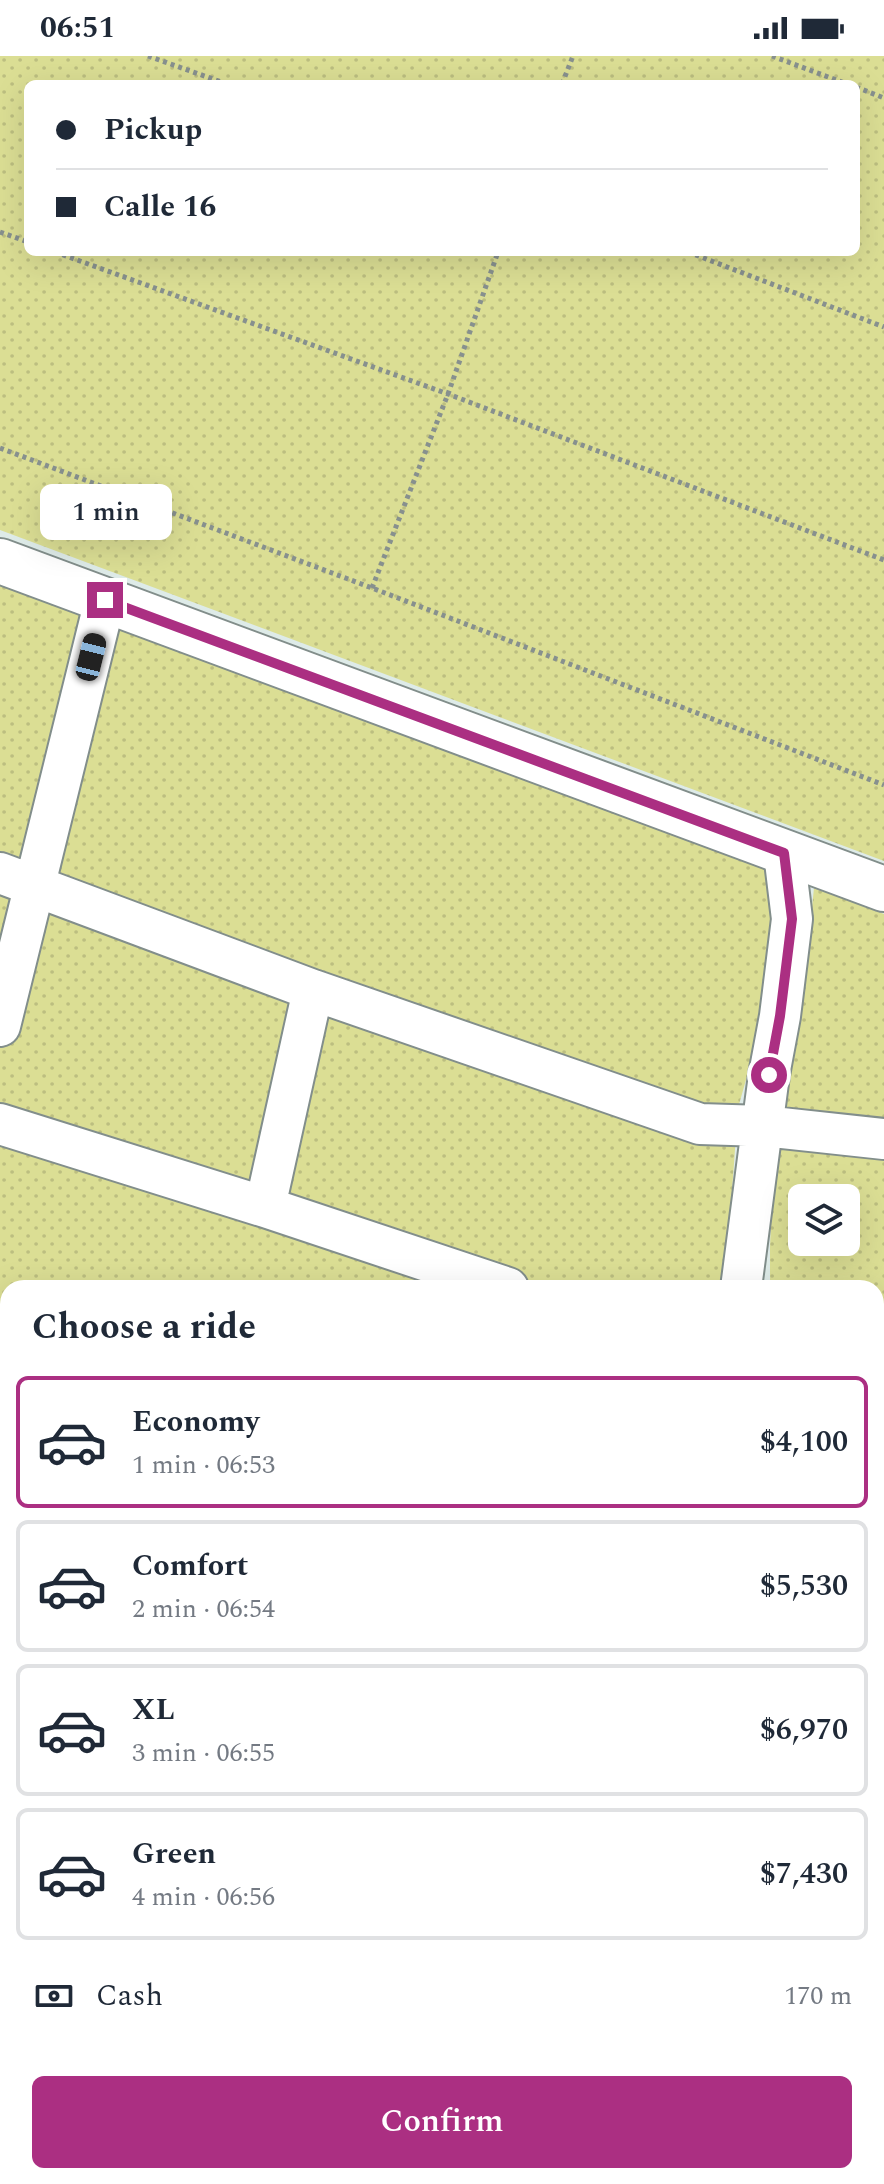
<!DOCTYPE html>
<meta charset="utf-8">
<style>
body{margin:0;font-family:Spectral,serif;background:#f2f2f3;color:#1f2937;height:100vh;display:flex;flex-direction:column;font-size:30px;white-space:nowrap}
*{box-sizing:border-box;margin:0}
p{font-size:26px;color:#747a83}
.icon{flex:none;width:44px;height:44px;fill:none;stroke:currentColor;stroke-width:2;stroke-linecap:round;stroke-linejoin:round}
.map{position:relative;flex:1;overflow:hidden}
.drawer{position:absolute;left:0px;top:1224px;width:884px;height:904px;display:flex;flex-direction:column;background:#fff;border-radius:24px 24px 0 0;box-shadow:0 8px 32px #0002}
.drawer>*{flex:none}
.guide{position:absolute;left:24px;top:24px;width:836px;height:176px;border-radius:12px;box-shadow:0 8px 32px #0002;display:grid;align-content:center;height:176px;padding:0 32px;background:#fff}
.fabs{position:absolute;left:788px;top:1128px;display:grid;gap:16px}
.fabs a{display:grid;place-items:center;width:72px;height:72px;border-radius:12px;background:#fff;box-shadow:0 8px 32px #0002;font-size:40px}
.end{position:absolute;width:36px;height:36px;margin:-18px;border:10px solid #ab2f82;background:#fff;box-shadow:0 0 0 4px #fff}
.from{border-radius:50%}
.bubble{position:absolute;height:56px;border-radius:12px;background:#fff;box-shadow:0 8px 32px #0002;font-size:26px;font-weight:600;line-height:56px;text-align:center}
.car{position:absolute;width:24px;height:48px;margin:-24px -12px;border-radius:10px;box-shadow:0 0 6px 2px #0007;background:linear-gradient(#222 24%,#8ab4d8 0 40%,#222 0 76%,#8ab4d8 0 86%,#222 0)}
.guide b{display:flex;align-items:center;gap:28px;height:76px;font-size:30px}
.guide b+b{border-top:2px solid #e0e1e3}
.guide i{width:20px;height:20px;background:#1f2937}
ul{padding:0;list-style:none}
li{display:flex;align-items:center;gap:24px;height:132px;margin:0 16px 12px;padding:0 16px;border:4px solid #e0e1e3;border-radius:12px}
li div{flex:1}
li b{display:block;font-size:30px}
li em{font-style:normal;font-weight:600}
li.current{border-color:#ab2f82}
li>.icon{width:72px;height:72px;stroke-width:1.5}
h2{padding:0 32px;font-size:36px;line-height:96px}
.pay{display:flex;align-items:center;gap:20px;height:88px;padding:0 32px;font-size:30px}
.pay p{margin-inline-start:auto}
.cta{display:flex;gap:16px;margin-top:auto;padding:16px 32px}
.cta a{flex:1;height:92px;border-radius:12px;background:#ab2f82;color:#fff;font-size:32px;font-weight:600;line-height:92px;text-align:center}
.status{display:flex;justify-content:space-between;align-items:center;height:56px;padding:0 40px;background:#fff;direction:ltr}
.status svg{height:22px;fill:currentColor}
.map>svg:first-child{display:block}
</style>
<div class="status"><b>06:51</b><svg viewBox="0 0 49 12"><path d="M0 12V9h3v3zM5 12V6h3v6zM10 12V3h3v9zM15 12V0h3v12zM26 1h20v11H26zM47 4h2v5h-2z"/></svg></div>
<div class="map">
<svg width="884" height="2128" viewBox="0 0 884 2128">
<defs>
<pattern id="industrial-furrows" width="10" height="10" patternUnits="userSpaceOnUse" patternTransform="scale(2)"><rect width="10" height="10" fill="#cce2dc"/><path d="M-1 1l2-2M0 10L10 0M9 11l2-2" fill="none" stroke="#afc2bd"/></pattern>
<pattern id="grass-dots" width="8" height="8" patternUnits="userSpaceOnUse" patternTransform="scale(2)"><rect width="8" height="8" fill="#dbde94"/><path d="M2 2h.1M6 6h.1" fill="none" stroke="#bcbe80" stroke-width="1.8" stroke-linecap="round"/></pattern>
</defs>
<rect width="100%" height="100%" fill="#deebe8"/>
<path fill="url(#industrial-furrows)" d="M884 1826V2128H766L769 2120H876V1846Z"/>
<path fill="url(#grass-dots)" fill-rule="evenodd" d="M0 0H884V805L0 474ZM28 28H856V196H28Z
M0 523 766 810 771 859 768 924 755 992 738 1052 732 1135 731 1232H8V2120H720L716 2128H0Z
M814 832 884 858V1712L876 1740V1232H770V1190L775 1072 808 889ZM802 1142H846V1186H802Z"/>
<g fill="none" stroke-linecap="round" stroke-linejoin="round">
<g stroke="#828e8b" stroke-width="24">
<path id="lane" d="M876 1772 884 1757
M733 2128 736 2120"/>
</g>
<g stroke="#828e8b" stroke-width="44">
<path id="street" d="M0 817 313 934 700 1068 763 1070 884 1083
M0 970 105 544
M0 1068 265 1151 508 1232
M265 1151 313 934
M741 1232 769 1019 780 960 792 863 784 797
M876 1283 884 1285
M0 1309 8 1312
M876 1372 884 1345
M876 1459 884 1462
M0 1564 8 1567
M0 1739 8 1718
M0 2035 8 2039
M199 2120 217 2128
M56 2128 59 2120
M260 2128 264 2120"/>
</g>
<g stroke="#828e8b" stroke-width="48">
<path id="secondary" d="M0 505 884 833"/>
</g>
<path stroke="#87908e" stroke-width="5" stroke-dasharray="4 4" stroke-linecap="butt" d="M148 0 227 28
M772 0 847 28
M562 28 573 0
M856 31 884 42
M0 176 28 186
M55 196 448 338 884 504
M688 196 884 271
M0 392 372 532 884 729
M372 532 448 338 498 196"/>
<use href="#lane" stroke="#fff" stroke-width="20"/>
<use href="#street" stroke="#fff" stroke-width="40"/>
<use href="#secondary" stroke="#fff" stroke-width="44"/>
</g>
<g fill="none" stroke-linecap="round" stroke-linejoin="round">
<path stroke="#ab2f82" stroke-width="10" d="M105 544 784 797 792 863 780 960 769 1019"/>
</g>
</svg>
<div class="fabs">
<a><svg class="icon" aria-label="layers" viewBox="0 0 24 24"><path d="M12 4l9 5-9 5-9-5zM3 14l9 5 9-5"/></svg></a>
</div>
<i class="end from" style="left:769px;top:1019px"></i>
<i class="end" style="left:105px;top:544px"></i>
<div class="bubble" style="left:40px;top:428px;width:132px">1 min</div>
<i class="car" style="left:91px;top:601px;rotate:14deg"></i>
<div class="guide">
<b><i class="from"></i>Pickup</b>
<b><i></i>Calle 16</b>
</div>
<section class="drawer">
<h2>Choose a ride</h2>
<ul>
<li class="current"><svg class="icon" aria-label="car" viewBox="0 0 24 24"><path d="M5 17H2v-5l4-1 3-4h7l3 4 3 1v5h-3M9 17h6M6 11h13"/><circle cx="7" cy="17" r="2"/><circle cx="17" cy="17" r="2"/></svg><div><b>Economy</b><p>1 min · 06:53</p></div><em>$4,100</em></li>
<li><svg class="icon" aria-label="car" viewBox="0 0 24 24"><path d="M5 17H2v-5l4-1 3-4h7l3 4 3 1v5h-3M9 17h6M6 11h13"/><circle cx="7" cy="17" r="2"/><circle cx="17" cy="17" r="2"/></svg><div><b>Comfort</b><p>2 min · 06:54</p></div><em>$5,530</em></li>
<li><svg class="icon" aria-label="car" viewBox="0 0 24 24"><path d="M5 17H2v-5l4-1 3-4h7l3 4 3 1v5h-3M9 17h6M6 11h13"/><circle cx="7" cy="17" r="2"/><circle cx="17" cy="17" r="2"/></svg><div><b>XL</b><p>3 min · 06:55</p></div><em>$6,970</em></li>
<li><svg class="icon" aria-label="car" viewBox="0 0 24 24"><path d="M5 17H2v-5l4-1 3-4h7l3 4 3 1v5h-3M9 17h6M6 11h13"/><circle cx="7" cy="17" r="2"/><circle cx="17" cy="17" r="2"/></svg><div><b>Green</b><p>4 min · 06:56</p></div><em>$7,430</em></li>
</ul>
<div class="pay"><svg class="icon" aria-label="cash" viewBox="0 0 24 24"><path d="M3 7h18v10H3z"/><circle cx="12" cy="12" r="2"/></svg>Cash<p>170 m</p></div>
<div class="cta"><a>Confirm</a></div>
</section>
</div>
